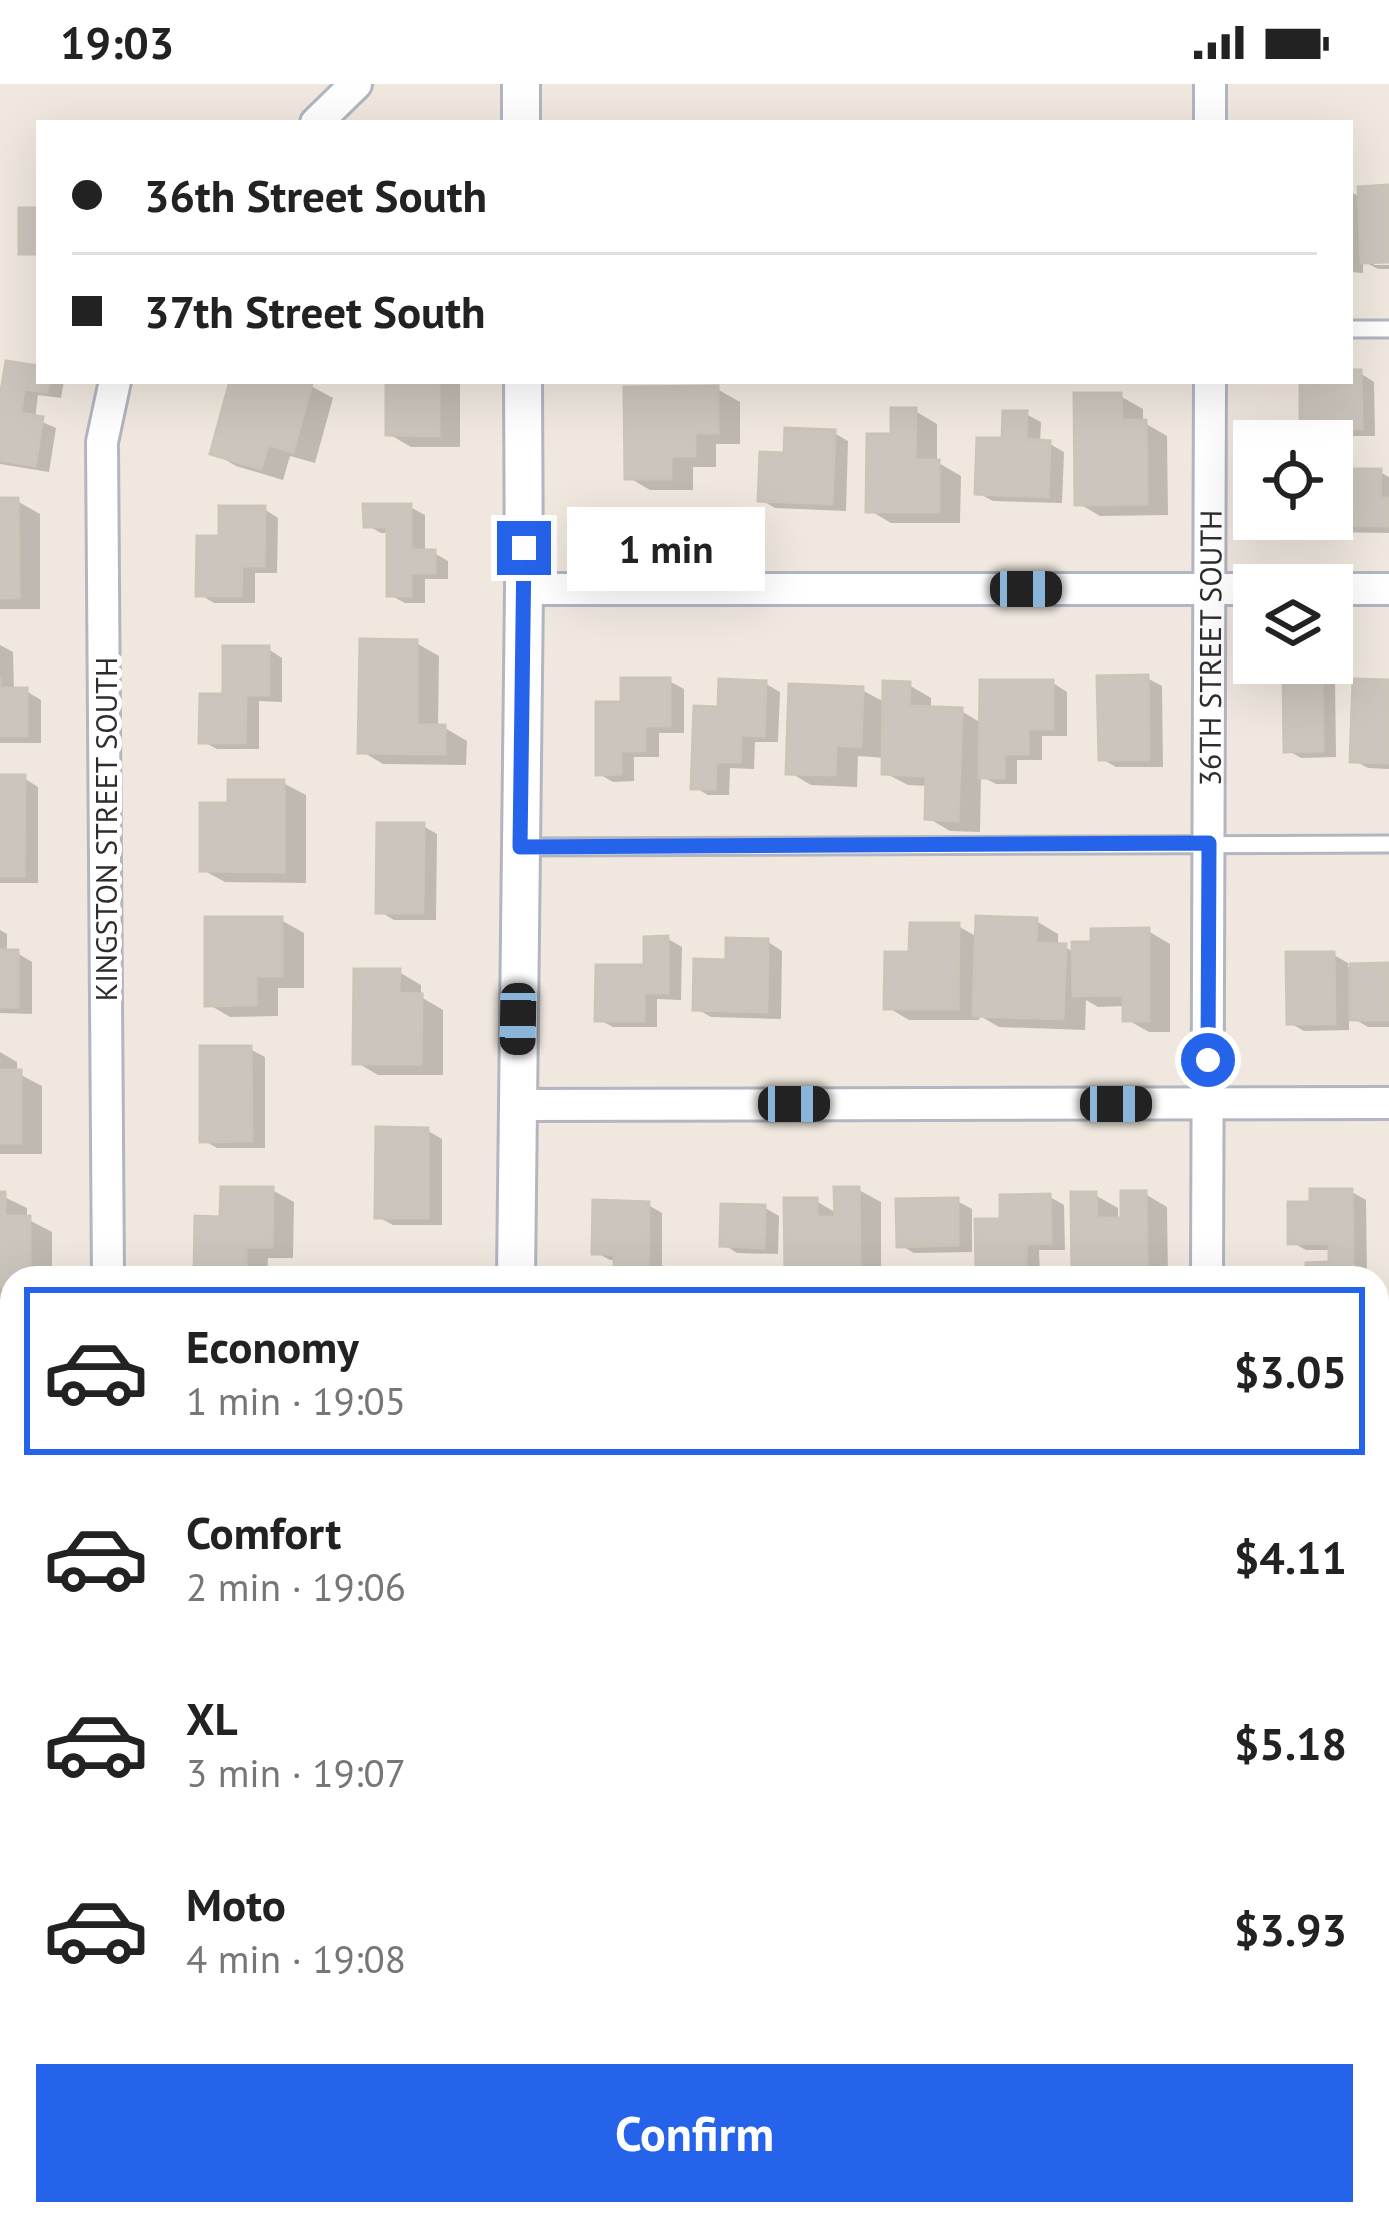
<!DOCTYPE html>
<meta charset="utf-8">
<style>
body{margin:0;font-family:"PT Sans",sans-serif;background:#f2f2f2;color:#222;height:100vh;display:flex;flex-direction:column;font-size:45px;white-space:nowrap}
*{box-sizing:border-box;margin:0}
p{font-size:39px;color:#767676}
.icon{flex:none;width:66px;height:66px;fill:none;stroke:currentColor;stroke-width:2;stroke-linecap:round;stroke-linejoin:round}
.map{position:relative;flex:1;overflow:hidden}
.details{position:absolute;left:0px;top:1182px;width:1389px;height:960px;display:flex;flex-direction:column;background:#fff;border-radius:36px 36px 0 0;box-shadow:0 12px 48px #0002}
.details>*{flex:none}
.banner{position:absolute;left:36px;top:36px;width:1317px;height:264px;border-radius:0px;box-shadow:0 12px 48px #0002;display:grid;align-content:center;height:264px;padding:0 36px;background:#fff}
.controls{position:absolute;left:1233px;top:336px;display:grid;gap:24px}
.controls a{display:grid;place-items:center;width:120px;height:120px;border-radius:0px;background:#fff;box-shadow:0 12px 48px #0002;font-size:60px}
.end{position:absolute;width:54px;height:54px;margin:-27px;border:15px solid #2563eb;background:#fff;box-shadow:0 0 0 6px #fff}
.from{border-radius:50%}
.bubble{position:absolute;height:84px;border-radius:0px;background:#fff;box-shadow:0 12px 48px #0002;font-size:39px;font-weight:700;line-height:84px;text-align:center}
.car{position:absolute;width:36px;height:72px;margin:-36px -18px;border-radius:15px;box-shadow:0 0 9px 3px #0007;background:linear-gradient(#222 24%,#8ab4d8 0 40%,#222 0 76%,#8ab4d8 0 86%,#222 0)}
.banner b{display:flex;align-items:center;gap:42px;height:114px;font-size:45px}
.banner b+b{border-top:3px solid #e0e0e0}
.banner i{width:30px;height:30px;background:#222}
ul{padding:21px 0 0;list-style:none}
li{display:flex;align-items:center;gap:36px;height:168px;margin:0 24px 18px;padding:0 12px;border:6px solid transparent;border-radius:0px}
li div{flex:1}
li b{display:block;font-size:45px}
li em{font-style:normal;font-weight:700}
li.on{border-color:#2563eb}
li>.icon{width:108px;height:108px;stroke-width:1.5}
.primary-button{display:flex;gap:24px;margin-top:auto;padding:24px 36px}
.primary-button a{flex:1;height:138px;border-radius:0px;background:#2563eb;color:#fff;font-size:48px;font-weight:700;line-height:138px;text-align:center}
.status{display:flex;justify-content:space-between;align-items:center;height:84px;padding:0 60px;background:#fff;direction:ltr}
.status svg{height:33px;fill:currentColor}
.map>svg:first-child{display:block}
</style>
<div class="status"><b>19:03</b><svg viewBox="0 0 49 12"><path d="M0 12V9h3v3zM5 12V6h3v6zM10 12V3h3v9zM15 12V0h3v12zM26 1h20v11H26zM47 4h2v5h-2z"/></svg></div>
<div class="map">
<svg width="1389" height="2142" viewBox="0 0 1389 2142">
<rect width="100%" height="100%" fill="#f0e8de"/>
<path fill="#e1dfe8" d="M1377 1557H1389V2142H555V2130H1377Z
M0 2126H12V2130H519V2142H0Z"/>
<path fill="#b5eb96" d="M0 1558H12V2109H0Z"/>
<path fill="#0003" d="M1389 104V175H1374V181H1389V185H1378L1363 177V189L1350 188V107L1361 114Z
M39 285V297H64L61 314 38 311 35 335 56 344 49 388 0 380V329Z
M1350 289H1360L1374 298 1375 352H1317L1303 343V297H1350Z
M233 297 260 303 261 297H294L311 302 333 314 315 379 290 372 283 396 236 382 214 369Z
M389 297H460V363H411L389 350Z
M717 305 740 318V360H716V383H693V406H650L628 393Z
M1120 312 1143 325V338L1167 352 1168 431 1100 432 1078 419Z
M915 327 937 340V378L961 392 960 439H891L869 426 894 353Z
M1026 330 1041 338 1040 359 1050 360 1064 368 1062 419 993 417 978 409 1005 357Z
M834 349 848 357 846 427 775 424 761 416 787 372Z
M1332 388H1380L1389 393V449L1322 448 1307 440V435H1332Z
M0 417H17L40 430V525H0Z
M410 423 425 431V469H434L448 477V495H425V519H405L390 511V449H381L367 441Z
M264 425 278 434 277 489H255V519H214L199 510 222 456Z
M416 559 439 572 438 644H445L467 657 466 681 383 680 361 667Z
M0 561 13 568 14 607H26L41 616V659H0Z
M268 565 282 574V618L259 617V665H217L202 657Z
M1321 589 1335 597 1336 673 1301 674 1287 666Z
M1147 594 1162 602 1163 683H1116L1102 675Z
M669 597 684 605V649H659V673H634V697L613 698 599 690 624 621Z
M1053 599 1067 608V652H1042V676H1017V700H996L981 692 980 748 950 747 928 734 929 702 908 701 885 689 886 674 858 672 857 703 811 701 789 688 862 606 886 619 909 601 931 614V626L961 627 983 640Z
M1389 599V685L1368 684 1353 676Z
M766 600 780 608 778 658H755L754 685 730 684 729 711H708L694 703 720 626Z
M0 694H24L38 703V799H0Z
M283 699 306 711V799L225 798 203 786 231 722Z
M423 742 437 750 436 836H394L379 827Z
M281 836 304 849V904H278V932L230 933 208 920Z
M1036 837 1058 850V863H1065L1075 869 1094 861 1148 847 1170 860V948H1149L1126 935V922L1098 923 1086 916 1085 946 999 943 980 932 979 936H909L887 923 912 871 958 842 979 854Z
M0 846 7 850V869H17L32 878V930L0 929Z
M668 855 682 863 681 916 657 915V943H613L598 935 647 884Z
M768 858 782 867 781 935 711 933 697 925 729 879Z
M1334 871 1348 879V883L1389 882V943H1368L1349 932V946L1304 947 1290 939Z
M399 888 421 901V913L443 926V991H378L356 978Z
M250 965 265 973V1064H217L203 1056Z
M0 968 17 978V989L42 1002V1070H0Z
M428 1047 442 1055V1141H393L378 1133Z
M272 1106 294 1118 293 1174H268L267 1194H202L197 1191 223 1136Z
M859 1106 881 1118V1194H803L788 1186 816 1117 838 1130Z
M1352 1108 1366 1116 1367 1194H1309L1332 1181V1166H1306L1291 1158 1313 1121Z
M1145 1110 1167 1123 1168 1194H1075L1095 1111 1118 1124V1137H1124Z
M0 1111 27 1124V1135L52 1148V1194H12V1214H0Z
M1050 1113 1064 1121 1065 1166H1039L1040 1191H993L979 1182 1003 1138Z
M957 1117 972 1125V1168L914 1169 900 1161Z
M648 1121 662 1129V1194H619L617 1176H610L595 1168Z
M765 1124 779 1132 778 1170 737 1169 723 1160Z
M0 1241 7 1245 8 1269H12V1305H0Z
M1377 1357 1389 1364V1384H1377Z
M0 1368H12V1485H0Z
M1377 1406 1389 1407V1476H1377Z"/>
<path fill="#cbc5bd" stroke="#ccc4b7" stroke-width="3" d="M1389 101V178L1361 179 1358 103Z
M19 124H39V170H19Z
M6 277 39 282V297H49L47 308 24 305 21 329 43 333 35 382 0 376V313Z
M1350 286H1361L1362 345H1300V297H1350Z
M230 297 312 299 293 368 268 361 261 385 210 370Z
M386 297H439V352L386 351Z
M718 302V349H695V372H671V395H625L624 303Z
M1074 309H1121L1122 336H1146L1147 420 1075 421Z
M891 324H916L915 376H939V428H866L867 350H891Z
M1003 327H1027L1026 355 1050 357 1048 413 975 410 977 354H1002Z
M785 344 835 346 832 420 758 417 760 368 784 369Z
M1332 385H1381L1380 414H1389V442L1304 441V435H1332Z
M0 414H18L19 514H0Z
M363 420H411V466H435V489H411V512H387V443H364Z
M219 422H265L264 482H242L241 512H196L197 452H219Z
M360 555 417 556V641H445V670L358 669Z
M223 562H269V611H246L245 659H199L200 610H223Z
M1322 586 1323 667 1284 668 1283 587Z
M1148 591 1149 676H1099L1097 592Z
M0 593V604H27V652H0Z
M621 594H670V642H645V667H621V690L596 691V618H621Z
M719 595 766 597 764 652 741 651 740 678H716L715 705H691L694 622 718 623Z
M1353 595 1389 596V679L1350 678Z
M980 596H1053V645H1028V670H1004V694H979Z
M883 597 910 598 909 622 962 624 958 737 925 735 926 692 882 690Z
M789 600 863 603 861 663 836 661 835 691 786 690Z
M0 691H25L24 792H0Z
M228 696H284V788L200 787V719H228Z
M377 739H424L423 829H376Z
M976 832 1037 834 1036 859 1066 860 1063 935 973 932Z
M205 833H282V892H256V921L205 922Z
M910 839H959L958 925H884L885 868H909Z
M1149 844V937H1123V911L1073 912 1072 858H1091V845Z
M668 852V909H644V937H595L596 881H644V853Z
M726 854 768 855 767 928 693 926 694 875 726 876Z
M0 866H18V923H0Z
M1286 868H1334L1335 940H1287Z
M1389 879V936H1350V880Z
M354 885H400L399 909 422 910 421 980H353Z
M200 962H251L252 1057 200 1058Z
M0 986H21V1059H0Z
M376 1043 428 1044V1134H375Z
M221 1103H273L272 1163H246V1193H194L195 1132 220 1133Z
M834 1103H859L860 1188 785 1187 784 1114H817V1133H835Z
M1310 1105H1352L1353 1194H1306V1179L1329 1178V1159L1288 1160V1118H1310Z
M1121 1107H1146L1147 1187H1122V1194H1072L1071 1108H1096L1097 1134H1121Z
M0 1108H5V1132H30V1194H12V1203H0Z
M1050 1110 1051 1159 1026 1160V1184H976L975 1135H1000V1111Z
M958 1114V1161L897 1163 896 1115Z
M593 1116 649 1118 648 1194H614V1170H592Z
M721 1120 765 1121 764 1164 720 1162Z
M0 1266H12V1298H0Z
M0 1365H12V1420H1L0 1474Z
M1377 1403 1389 1404V1466L1377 1465Z"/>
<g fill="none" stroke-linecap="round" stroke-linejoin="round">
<g stroke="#b2b5c2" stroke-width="21">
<path id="service" d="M1350 245H1389
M523 763 1389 760
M1377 1280H1389"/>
</g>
<g stroke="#b2b5c2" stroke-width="36">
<g id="minor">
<path d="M1210 0V39"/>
<path d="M316 39 356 0"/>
<path d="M524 505H1254"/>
<path d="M1332 505H1389"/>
<path d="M517 1021 1389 1019"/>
<path d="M108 1194 102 358 115 297"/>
<path id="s1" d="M1207 1194 1210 297"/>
<path d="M1377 1534H1389"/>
<path d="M0 1535H12"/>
</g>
</g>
<g stroke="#b2b5c2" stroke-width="42">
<path id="tertiary" d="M521 0V39
M516 1194 524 505 523 297
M537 2130V2142"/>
</g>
<path stroke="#c8c8c8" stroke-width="6" stroke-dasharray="9 6" stroke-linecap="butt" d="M1377 2128H1389
M0 2136 506 2135"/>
<use href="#service" stroke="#fff" stroke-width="15"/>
<use href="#minor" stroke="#fff" stroke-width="30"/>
<use href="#tertiary" stroke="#fff" stroke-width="36"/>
</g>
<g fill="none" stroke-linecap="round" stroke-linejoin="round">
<path stroke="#2563eb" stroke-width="15" d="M524 464 520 763 1209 759 1208 976"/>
</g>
<g text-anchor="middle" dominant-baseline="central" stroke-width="10" stroke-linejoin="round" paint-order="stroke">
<g font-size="30" fill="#2d2d2d" stroke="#fff">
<text stroke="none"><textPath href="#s1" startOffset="630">36TH STREET SOUTH</textPath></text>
<text transform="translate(105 745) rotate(-90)">KINGSTON STREET SOUTH</text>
</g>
</g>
</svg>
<div class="controls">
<a><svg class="icon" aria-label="locate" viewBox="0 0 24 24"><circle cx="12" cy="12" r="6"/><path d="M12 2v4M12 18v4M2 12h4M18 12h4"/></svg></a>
<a><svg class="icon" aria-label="layers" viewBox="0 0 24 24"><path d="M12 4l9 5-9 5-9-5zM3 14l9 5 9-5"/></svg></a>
</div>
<i class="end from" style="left:1208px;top:976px"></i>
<i class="end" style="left:524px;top:464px"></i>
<div class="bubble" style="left:567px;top:423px;width:198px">1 min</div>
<i class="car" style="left:1026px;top:505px;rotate:90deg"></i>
<i class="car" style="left:518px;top:935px;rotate:181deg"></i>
<i class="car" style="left:794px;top:1020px;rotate:90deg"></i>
<i class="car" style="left:1116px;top:1020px;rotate:90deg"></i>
<div class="banner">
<b><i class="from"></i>36th Street South</b>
<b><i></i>37th Street South</b>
</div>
<section class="details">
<ul>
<li class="on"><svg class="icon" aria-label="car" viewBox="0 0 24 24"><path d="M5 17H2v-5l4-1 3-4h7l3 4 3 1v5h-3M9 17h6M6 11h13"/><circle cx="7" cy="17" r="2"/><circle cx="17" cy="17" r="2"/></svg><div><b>Economy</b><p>1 min · 19:05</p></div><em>$3.05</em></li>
<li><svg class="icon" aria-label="car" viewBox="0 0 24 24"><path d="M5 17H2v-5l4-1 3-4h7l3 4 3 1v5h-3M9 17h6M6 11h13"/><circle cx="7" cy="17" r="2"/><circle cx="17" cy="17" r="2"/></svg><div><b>Comfort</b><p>2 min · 19:06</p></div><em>$4.11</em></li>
<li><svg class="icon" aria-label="car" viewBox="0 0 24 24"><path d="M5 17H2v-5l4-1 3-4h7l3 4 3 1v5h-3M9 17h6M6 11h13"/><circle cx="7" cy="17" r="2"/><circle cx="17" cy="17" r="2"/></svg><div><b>XL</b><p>3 min · 19:07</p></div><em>$5.18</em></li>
<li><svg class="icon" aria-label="car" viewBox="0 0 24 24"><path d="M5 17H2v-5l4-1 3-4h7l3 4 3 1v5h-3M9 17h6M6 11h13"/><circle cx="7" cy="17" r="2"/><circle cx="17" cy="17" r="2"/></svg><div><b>Moto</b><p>4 min · 19:08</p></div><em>$3.93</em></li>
</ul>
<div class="primary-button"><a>Confirm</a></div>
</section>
</div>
